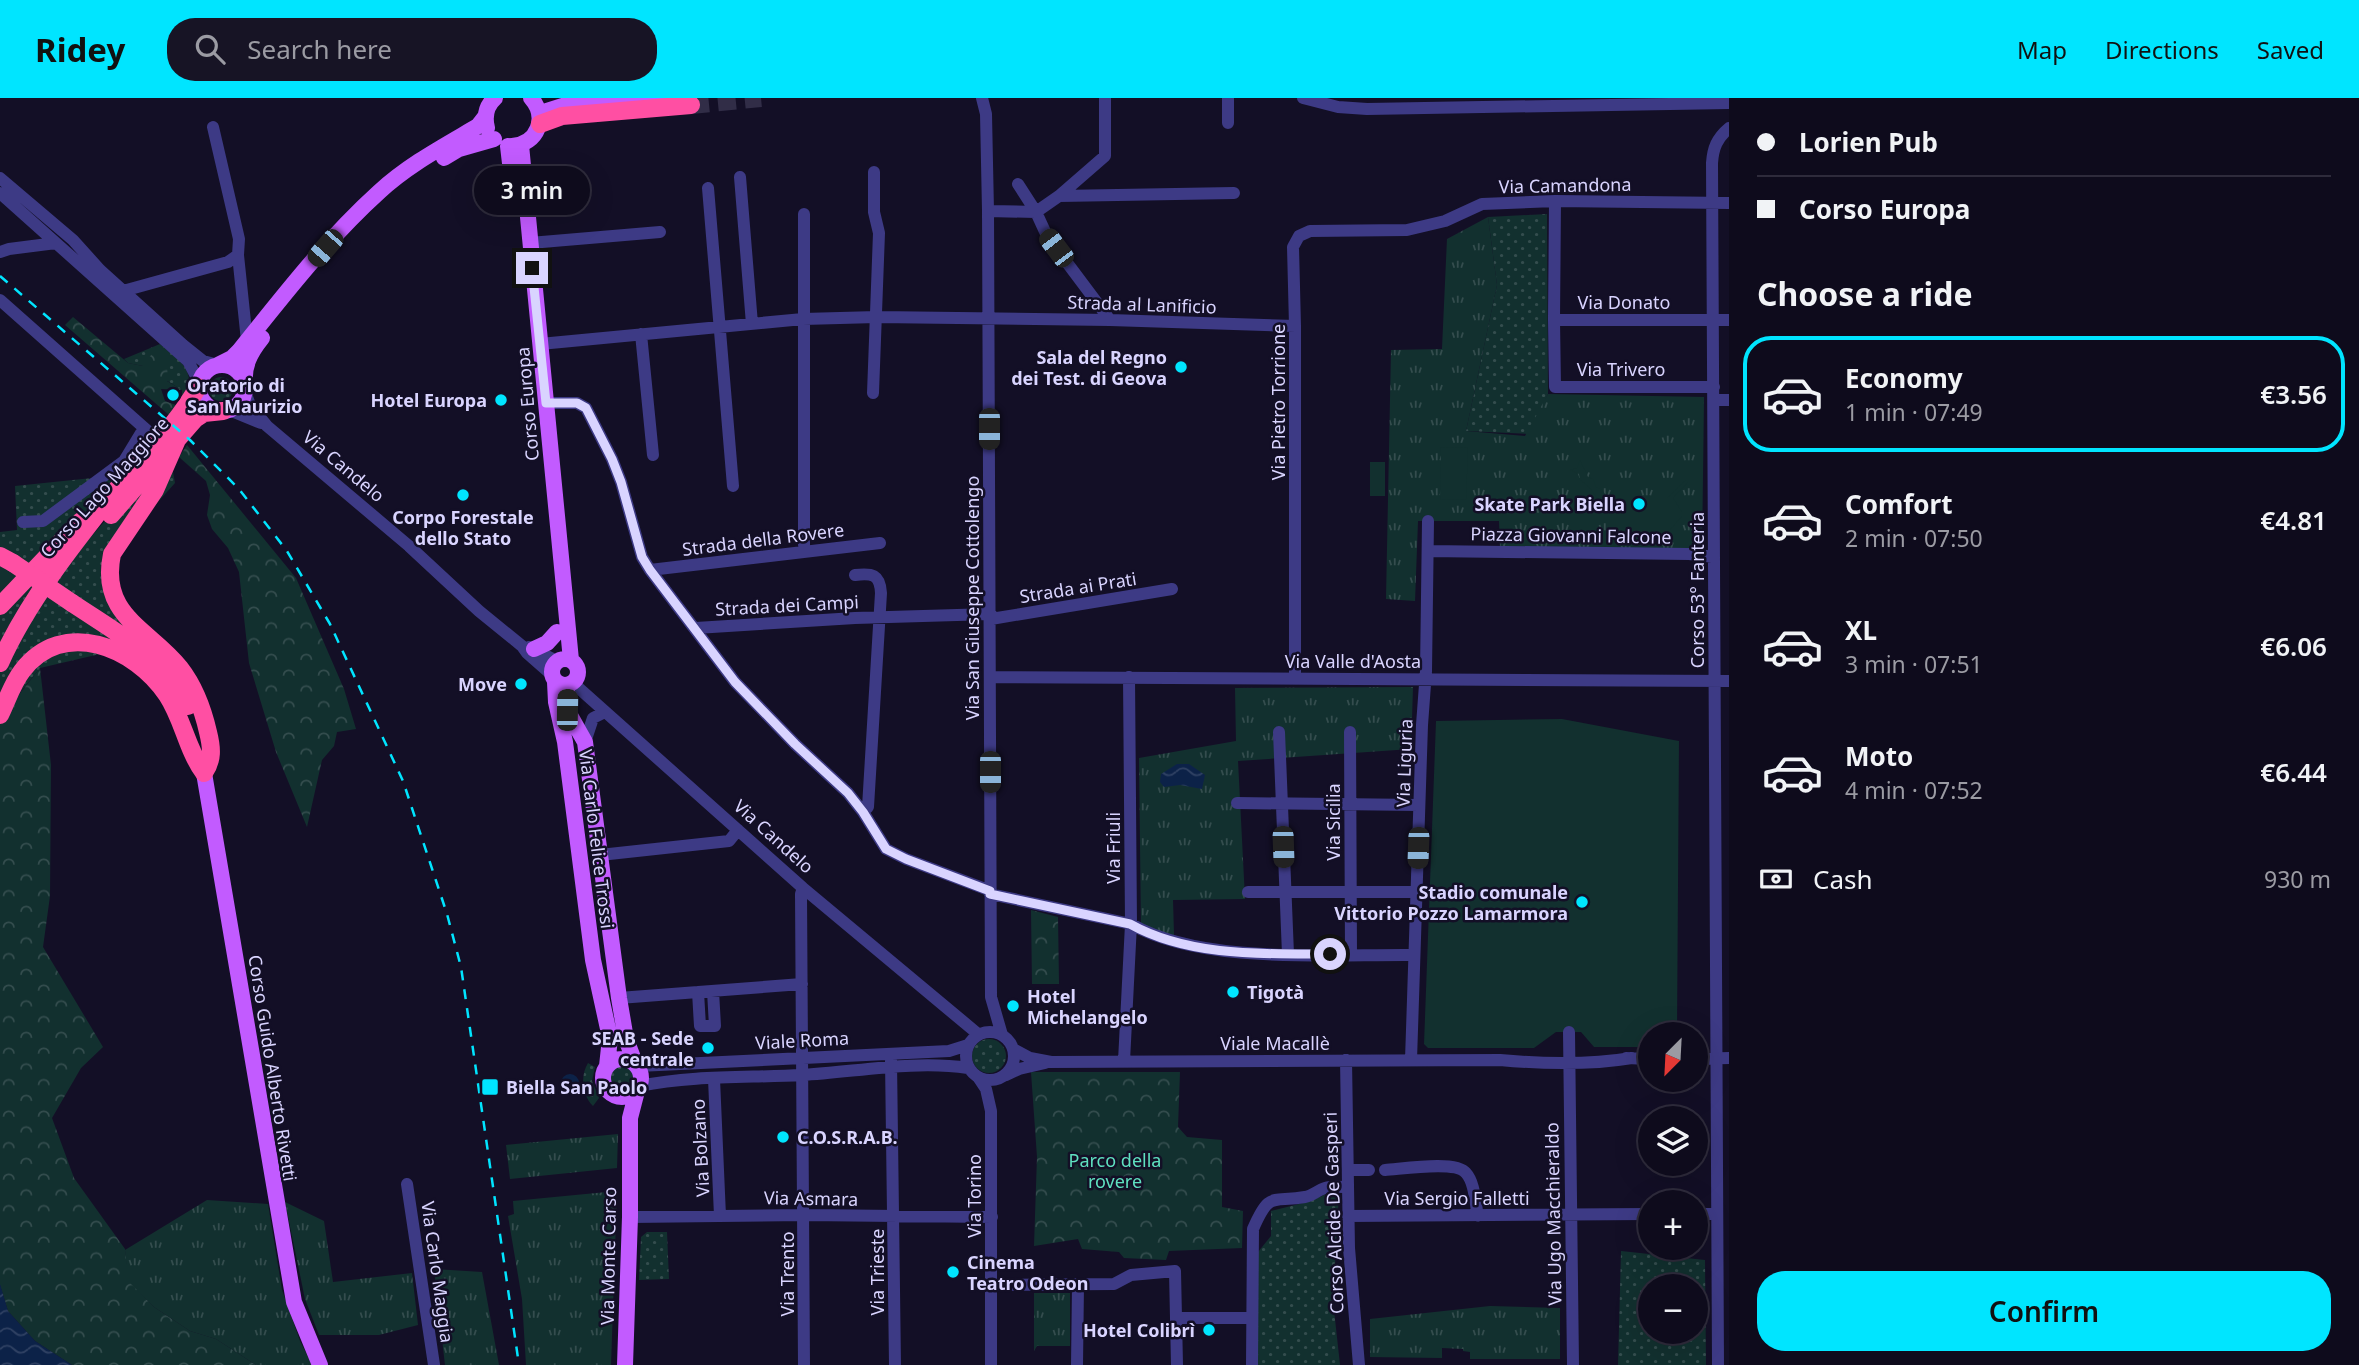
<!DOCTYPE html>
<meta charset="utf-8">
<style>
body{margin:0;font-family:"Noto Sans",sans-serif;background:#171425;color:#f1f3f6;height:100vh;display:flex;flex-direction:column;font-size:26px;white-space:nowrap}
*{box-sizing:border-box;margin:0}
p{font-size:23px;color:#9b9ba3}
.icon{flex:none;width:38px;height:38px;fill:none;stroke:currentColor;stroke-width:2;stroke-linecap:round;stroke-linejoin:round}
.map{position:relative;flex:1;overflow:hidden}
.side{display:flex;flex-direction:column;background:#0e0b1c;width:630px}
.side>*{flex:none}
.hud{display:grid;align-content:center;height:154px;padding:0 28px;background:#0e0b1c}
.needle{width:46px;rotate:204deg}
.buttons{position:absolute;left:1638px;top:924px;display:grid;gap:14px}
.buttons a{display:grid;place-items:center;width:70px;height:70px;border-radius:50%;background:#0e0b1c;box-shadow:0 7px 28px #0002,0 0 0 2px #2e2b3b;font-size:35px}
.end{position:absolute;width:32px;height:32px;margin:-16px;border:9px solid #d9d4ff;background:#111;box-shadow:0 0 0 4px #111}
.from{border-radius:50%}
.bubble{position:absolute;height:49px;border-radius:24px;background:#0e0b1c;box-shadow:0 7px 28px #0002,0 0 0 2px #2e2b3b;font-size:23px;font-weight:600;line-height:49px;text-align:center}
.car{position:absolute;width:21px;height:42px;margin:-21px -10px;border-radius:9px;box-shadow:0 0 5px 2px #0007;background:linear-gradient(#222 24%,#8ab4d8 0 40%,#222 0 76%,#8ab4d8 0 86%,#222 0)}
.hud b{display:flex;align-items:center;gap:24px;height:66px;font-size:26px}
.hud b+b{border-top:2px solid #2e2b3b}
.hud i{width:18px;height:18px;background:#f1f3f6}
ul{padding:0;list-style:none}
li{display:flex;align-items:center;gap:21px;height:116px;margin:0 14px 10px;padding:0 14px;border:4px solid transparent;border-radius:28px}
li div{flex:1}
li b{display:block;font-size:26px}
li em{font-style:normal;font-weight:600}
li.on{border-color:#00e5ff}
li>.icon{width:63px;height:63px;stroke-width:1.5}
h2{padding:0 28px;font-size:32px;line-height:84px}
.pay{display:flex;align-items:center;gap:18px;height:77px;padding:0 28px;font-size:26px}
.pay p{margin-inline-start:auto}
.button{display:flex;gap:14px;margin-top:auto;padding:14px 28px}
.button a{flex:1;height:80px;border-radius:28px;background:#00e5ff;color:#111;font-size:28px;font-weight:600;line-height:80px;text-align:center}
header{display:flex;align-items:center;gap:42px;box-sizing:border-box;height:98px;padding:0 35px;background:#00e5ff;color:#111}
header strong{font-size:33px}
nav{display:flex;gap:38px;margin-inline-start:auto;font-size:24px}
.search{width:490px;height:63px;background:#171425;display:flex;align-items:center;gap:18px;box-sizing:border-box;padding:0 24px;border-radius:28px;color:#9b9ba3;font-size:26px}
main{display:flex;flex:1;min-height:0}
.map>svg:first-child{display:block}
</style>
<header>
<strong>Ridey</strong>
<div class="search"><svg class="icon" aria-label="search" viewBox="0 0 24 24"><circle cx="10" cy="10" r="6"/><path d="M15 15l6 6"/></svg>Search here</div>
<nav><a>Map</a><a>Directions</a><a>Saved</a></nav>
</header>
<main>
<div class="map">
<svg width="1729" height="1267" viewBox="0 0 1729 1267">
<defs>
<pattern id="grass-dots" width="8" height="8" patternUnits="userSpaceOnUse" patternTransform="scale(1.75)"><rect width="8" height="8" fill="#12302f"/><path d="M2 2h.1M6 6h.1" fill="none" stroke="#344d4e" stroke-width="1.8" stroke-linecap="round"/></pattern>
<pattern id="forest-crowns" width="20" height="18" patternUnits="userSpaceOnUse" patternTransform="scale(1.75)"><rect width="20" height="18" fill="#12302f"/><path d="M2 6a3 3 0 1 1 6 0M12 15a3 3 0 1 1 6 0" fill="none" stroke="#344d4e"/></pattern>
<pattern id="park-tufts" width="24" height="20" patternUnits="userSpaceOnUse" patternTransform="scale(1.75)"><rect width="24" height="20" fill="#12302f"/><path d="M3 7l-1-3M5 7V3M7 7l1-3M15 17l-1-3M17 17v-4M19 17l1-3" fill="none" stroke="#344d4e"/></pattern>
<pattern id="water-waves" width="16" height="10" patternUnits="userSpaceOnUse" patternTransform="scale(1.75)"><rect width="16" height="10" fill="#0c2248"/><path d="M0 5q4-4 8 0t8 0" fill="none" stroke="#2f4163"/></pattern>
</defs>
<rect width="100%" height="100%" fill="#130f26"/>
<path fill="url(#grass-dots)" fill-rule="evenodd" d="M1547 116 1548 296 1529 336 1466 333 1497 187 1488 119Z
M160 246C181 265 191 266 190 297L182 301V292L143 268 128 265 124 261Z
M209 291a12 12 0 1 1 24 0a12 12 0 1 1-24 0Z
M169 351 175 385 122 444 118 483 124 502 167 550 100 556 40 570 0 619V565L39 497Z
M133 361 95 401 32 491 0 545V434L17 432 15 388 102 379Z
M972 958a17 17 0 1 1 34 0a17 17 0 1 1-34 0Z
M588 965 595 969 592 983 599 1000 593 1008C582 997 580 978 588 965Z
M608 981a14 14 0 1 1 28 0a14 14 0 1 1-28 0Z
M1339 1095 1333 1203 1340 1267H1258V1154L1271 1138V1113L1311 1103 1326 1096Z
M647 1134H667L669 1181 639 1182 641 1139Z
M1621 1153 1705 1162 1706 1267H1618ZM1650 1188H1696V1234H1650Z"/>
<path fill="url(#forest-crowns)" d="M73 219 128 265 143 268 154 253 163 252 168 257 167 283 182 292 161 291 165 303 176 307 169 317 65 227Z
M187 347 296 480 344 591 356 631 337 634 334 648 322 662 307 729 276 654 249 565 239 474 228 450 212 431 207 417 210 397 206 383 179 359Z
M40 570 51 667 50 798 43 849 103 949 81 970 52 1020 74 1080 125 1151 129 1183 154 1209 190 1233 216 1241 256 1267H72L35 1243 8 1213 0 1187V621Z
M1031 812 1058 819 1059 886H1032Z
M1031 974H1180L1178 1029 1187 1039 1222 1042V1109L1243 1113 1242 1150 1169 1153 1166 1162 1124 1160 1119 1154 1082 1151 1078 1141 1034 1148 1037 1059Z"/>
<path fill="url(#park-tufts)" d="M1488 119 1497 187 1466 333 1525 338 1548 296 1704 299 1702 453 1500 450 1499 423H1418L1415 503 1386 501 1391 252 1442 251 1447 141Z
M0 462 23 477 0 497Z
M1413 589 1411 651 1238 663 1245 801 1173 802 1174 837 1141 830 1139 660 1236 643 1235 590Z
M618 1036 617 1070 510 1081 506 1047Z
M617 1093 611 1267H526L522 1201 508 1118 514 1116 513 1103Z
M207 1102 268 1106 282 1192 300 1243 312 1267H256L216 1241 190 1233 154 1209 128 1183 125 1152Z
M285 1104 324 1123 333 1184 412 1175 418 1227 379 1237H319L305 1201Z
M434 1171 482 1174 499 1267H445Z
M1034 1195H1070V1248H1037L1034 1253Z
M1490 1208 1560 1210V1261H1470V1254L1463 1253V1251L1442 1250V1260L1370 1259V1221Z"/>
<path fill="#12302f" d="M1441 349 1468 350 1466 402 1440 401Z
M1580 362 1588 379 1593 381 1596 389 1602 392 1611 404H1620L1623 400H1667L1686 382 1688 384 1673 400 1682 414V418L1663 440 1649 441 1647 449 1617 448V442L1625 441V434H1614L1607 431V412C1597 402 1592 389 1580 382L1579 376 1570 372 1577 370Z
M1370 364H1385V398H1370Z
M1562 621 1679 643 1677 936H1650V949H1594L1581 934H1556L1534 950H1428L1424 946 1436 623Z"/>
<path fill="url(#water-waves)" d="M1177 666H1189L1205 677 1202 691 1180 687 1164 689 1160 684 1161 676Z
M561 985a9 9 0 1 1 18 0a9 9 0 1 1-18 0Z
M0 1186 8 1213 35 1243 72 1267H0Z"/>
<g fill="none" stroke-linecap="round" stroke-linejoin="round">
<path stroke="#312d47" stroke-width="18" stroke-dasharray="18 9" stroke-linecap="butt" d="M691 7 761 0"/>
<path stroke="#3d3a85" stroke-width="12" d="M982 0 986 16 988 113 991 899 1002 937
M1228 0V25
M1303 0 1338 9 1367 11 1729 5
M213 29 239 141 238 157 247 243
M740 79 752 226
M0 80 73 142 100 172 183 247 203 263 218 267
M1018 86 1036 114 1047 138 1110 222
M708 90 733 388
M0 95 188 263 197 280 198 289
M1059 98 1105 58V0
M1555 103 1554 222H1729
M988 113 1036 114 1059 98 1234 95
M804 116V447
M530 145 660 134
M0 154 9 151 56 145
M123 193 228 164 238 157
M0 202 159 343
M1554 222 1555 289H1714
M641 236 653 357
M540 246 803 221 877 219 1110 222 1295 228
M245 294 250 307 267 328 409 448 479 513 522 548 527 555 552 577
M873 295 879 135 874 114V74
M1714 302H1729
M546 305H577L586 310 612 361 621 384 642 459 650 472 735 584 795 646 848 695 863 714 886 751 906 761 991 793
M229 312 261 325
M23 424 43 423 124 363 144 330
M1428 453 1689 456 1714 459
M650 472 880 445
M855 477C872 475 880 476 881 495L868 709 863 714
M991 521 1172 491
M696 530 855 520 991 516
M529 549 557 563
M990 579 1729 583
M1295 580V228L1293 149 1299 138 1310 133 1407 132 1445 123 1482 106 1555 103 1729 105
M573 585 803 790 978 936
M1279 634 1288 856
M1350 634 1351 856
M585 644 593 620 605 614
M1237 705 1419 707
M600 757 729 743 738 732
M803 790 801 796 804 1267
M1248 794H1416
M990 796 1131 826C1203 867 1331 856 1414 857
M698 894 700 928H715L713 893
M619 900 802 886
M966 958a24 24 0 1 1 48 0a24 24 0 1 1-48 0Z
M1569 934 1573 1267
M1013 951 1030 960 1051 964 1500 962C1543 966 1589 967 1632 960
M1626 960 1650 961
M1696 961 1729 960
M1346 962 1349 1150 1359 1267
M1411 962 1422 627 1426 573 1428 423
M891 963 895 1267
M1124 963 1131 826 1129 579
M638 968 949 953 968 947
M1006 977 1019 971 1045 965
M978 979 986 991 991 1013V1267
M714 981 720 1118
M640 988C693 977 748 980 802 977 856 974 914 962 968 970
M1348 1072H1369
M1385 1072C1402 1071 1456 1062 1466 1075 1475 1085 1475 1105 1478 1118
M407 1086 434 1267
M1696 1116H1717
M1348 1118 1650 1116
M630 1119 805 1117 992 1119
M991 1187 1114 1186 1131 1177 1175 1173 1177 1267
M1176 1220H1252
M1077 1267 1078 1187
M1252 1267 1253 1131C1270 1092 1272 1105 1305 1099 1312 1098 1318 1092 1325 1090 1332 1088 1341 1089 1348 1089
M1718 1267 1712 65C1713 50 1717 40 1729 30"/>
<path stroke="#c25bff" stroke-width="16" d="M540 15 562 8 661 0
M487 30C484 18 486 8 495 0
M521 47 571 562
M508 48 515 108
M512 48C538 46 548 19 531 0
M444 60 459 51 494 41
M199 290a23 23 0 1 1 46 0a23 23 0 1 1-46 0Z
M218 267 232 260 239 253C283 198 327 141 379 94 408 67 444 48 478 28L485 19
M245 288C243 268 250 255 262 240
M534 551 547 545 557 534
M552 574a13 13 0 1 1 26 0a13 13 0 1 1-26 0Z
M555 584 556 604 565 644 593 862 610 940 607 968
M567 588V612L585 644 619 900 626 941 635 965
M204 675 294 1204 320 1267
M603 980a19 19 0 1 1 38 0a19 19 0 1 1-38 0Z
M625 1267 630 1119V1020L637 993"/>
<path stroke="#ff4fa3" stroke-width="18" d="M540 26 562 18 691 7
M177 342 155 392 112 456C99 518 149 531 180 570 194 588 203 612 208 634 212 650 213 662 204 675
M111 417 195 321 204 315 223 313
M0 458 13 465
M72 505C120 537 159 556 188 608
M0 508 81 423
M0 565C28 502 78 440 121 386 148 354 177 326 198 289
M0 617C7 603 12 586 22 573 63 519 135 549 167 597 183 621 187 652 204 675"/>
<path stroke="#00e5ff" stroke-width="2.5" stroke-dasharray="10 9" stroke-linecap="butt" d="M0 178 190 342 239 391 287 453 330 526 403 683 447 816 461 869 519 1267"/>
<path stroke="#ff4fa3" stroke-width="18" d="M13 465 72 505"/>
</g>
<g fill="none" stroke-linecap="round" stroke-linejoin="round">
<path stroke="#d9d4ff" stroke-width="9" d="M532 170 546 305H577L586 310 612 361 621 384 642 459 650 472 735 584 795 646 848 695 863 714 886 751 906 761 990 793V796L1130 826C1189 859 1264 856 1330 856"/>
</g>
<g fill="#00e5ff" stroke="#130f26" stroke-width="2.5">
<circle cx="1181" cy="269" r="7"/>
<circle cx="173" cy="297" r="7"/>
<circle cx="501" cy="302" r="7"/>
<circle cx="463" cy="397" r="7"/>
<circle cx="1639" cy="406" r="7"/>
<circle cx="521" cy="586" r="7"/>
<circle cx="1582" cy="804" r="7"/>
<circle cx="1233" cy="894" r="7"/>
<circle cx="1013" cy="908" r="7"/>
<circle cx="708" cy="950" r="7"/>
<rect x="481" y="980" width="18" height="18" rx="3.5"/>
<circle cx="783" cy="1039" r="7"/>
<circle cx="953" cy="1174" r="7"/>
<circle cx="1209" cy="1232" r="7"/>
</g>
<g text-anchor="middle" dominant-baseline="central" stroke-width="5" stroke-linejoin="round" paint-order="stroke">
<g font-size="18" fill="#d9d4ff" stroke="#130f26">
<text transform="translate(1565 87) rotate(-1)">Via Camandona</text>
<text x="1624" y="204">Via Donato</text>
<text transform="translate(1142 206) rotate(2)">Strada al Lanificio</text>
<text x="1621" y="271">Via Trivero</text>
<text transform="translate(1278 304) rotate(-90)">Via Pietro Torrione</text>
<text transform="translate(527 306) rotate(-95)">Corso Europa</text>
<text transform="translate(344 368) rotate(40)">Via Candelo</text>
<text transform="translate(104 389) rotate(-48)">Corso Lago Maggiore</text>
<text transform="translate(1571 437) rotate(1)">Piazza Giovanni Falcone</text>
<text transform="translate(763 441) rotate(-7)">Strada della Rovere</text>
<text transform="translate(1078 489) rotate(-9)">Strada ai Prati</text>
<text transform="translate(1697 492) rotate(-90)">Corso 53° Fanteria</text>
<text transform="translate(972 500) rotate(-90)">Via San Giuseppe Cottolengo</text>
<text transform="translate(787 507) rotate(-3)">Strada dei Campi</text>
<text x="1353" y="563">Via Valle d'Aosta</text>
<text transform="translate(1404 665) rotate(-88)">Via Liguria</text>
<text transform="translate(1333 724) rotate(-90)">Via Sicilia</text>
<text transform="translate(774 738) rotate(42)">Via Candelo</text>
<text transform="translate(597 741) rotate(83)">Via Carlo Felice Trossi</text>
<text transform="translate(1113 750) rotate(-90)">Via Friuli</text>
<text transform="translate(802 942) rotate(-3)">Viale Roma</text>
<text x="1275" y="945">Viale Macallè</text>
<text transform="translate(273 970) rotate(81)">Corso Guido Alberto Rivetti</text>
<text transform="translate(700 1050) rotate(-93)">Via Bolzano</text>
<text transform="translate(974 1098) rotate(-90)">Via Torino</text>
<text transform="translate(811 1100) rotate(1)">Via Asmara</text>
<text x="1457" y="1100">Via Sergio Falletti</text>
<text transform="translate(1333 1115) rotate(-92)">Corso Alcide De Gasperi</text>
<text transform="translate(1553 1116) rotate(-91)">Via Ugo Macchieraldo</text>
<text transform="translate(608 1158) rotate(-89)">Via Monte Carso</text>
<text transform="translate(438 1174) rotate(82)">Via Carlo Maggia</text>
<text transform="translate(877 1174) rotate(-90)">Via Trieste</text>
<text transform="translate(787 1176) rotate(-90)">Via Trento</text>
</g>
<g font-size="18" font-weight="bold" fill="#d9d4ff" stroke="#130f26" text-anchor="end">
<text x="1167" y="259">Sala del Regno<tspan x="1167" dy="21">dei Test. di Geova</tspan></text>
<text x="187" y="287" text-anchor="start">Oratorio di<tspan x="187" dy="21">San Maurizio</tspan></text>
<text x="487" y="302">Hotel Europa</text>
<text x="1625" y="406">Skate Park Biella</text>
<text x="463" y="419" text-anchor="middle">Corpo Forestale<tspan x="463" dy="21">dello Stato</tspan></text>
<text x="507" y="586">Move</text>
<text x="1568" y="794">Stadio comunale<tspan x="1568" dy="21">Vittorio Pozzo Lamarmora</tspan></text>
<text x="1247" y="894" text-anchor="start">Tigotà</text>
<text x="1027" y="898" text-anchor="start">Hotel<tspan x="1027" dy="21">Michelangelo</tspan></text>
<text x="694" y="940">SEAB - Sede<tspan x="694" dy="21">centrale</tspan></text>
<text x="506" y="989" text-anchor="start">Biella San Paolo</text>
<text x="797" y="1039" text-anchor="start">C.O.S.R.A.B.</text>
<text x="967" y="1164" text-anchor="start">Cinema<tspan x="967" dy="21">Teatro Odeon</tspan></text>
<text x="1195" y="1232">Hotel Colibrì</text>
</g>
<g font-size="18" fill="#5fe0c0" stroke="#130f26">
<text x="1115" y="1062">Parco della<tspan x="1115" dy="21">rovere</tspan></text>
</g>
</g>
</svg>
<div class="buttons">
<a><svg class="needle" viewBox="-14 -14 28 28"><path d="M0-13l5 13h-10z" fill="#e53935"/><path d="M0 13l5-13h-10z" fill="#9b9ba3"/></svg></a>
<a><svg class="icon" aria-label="layers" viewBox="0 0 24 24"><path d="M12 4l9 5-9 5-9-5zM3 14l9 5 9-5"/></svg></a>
<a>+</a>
<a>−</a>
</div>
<i class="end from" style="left:1330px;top:856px"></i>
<i class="end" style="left:532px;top:170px"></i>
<div class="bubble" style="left:474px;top:68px;width:116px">3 min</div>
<i class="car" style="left:325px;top:150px;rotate:221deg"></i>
<i class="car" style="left:1056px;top:150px;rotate:323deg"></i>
<i class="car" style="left:989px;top:331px;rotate:180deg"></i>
<i class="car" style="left:567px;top:612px;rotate:1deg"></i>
<i class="car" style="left:990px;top:674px;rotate:180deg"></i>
<i class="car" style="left:1283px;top:749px;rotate:178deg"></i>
<i class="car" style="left:1418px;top:750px;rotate:182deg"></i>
</div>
<section class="side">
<div class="hud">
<b><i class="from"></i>Lorien Pub</b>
<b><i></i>Corso Europa</b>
</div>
<h2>Choose a ride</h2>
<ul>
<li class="on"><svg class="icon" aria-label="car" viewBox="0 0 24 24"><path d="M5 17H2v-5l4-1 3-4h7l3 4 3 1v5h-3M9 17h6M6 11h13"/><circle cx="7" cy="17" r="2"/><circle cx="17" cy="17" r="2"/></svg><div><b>Economy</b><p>1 min · 07:49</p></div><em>€3.56</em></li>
<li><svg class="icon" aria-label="car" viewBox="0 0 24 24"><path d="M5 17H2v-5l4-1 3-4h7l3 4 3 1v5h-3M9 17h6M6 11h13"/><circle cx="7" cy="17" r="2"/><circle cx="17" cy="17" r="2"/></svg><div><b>Comfort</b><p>2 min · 07:50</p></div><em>€4.81</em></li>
<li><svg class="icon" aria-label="car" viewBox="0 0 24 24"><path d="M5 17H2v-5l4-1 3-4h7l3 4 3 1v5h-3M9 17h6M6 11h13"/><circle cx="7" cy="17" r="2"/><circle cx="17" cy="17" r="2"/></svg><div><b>XL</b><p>3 min · 07:51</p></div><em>€6.06</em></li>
<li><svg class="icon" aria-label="car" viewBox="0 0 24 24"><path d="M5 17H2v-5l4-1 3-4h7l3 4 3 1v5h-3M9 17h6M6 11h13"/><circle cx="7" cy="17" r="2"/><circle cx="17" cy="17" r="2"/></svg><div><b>Moto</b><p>4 min · 07:52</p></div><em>€6.44</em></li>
</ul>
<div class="pay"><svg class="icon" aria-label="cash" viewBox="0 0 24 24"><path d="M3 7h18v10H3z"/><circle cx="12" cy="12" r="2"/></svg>Cash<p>930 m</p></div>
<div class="button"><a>Confirm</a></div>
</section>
</main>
